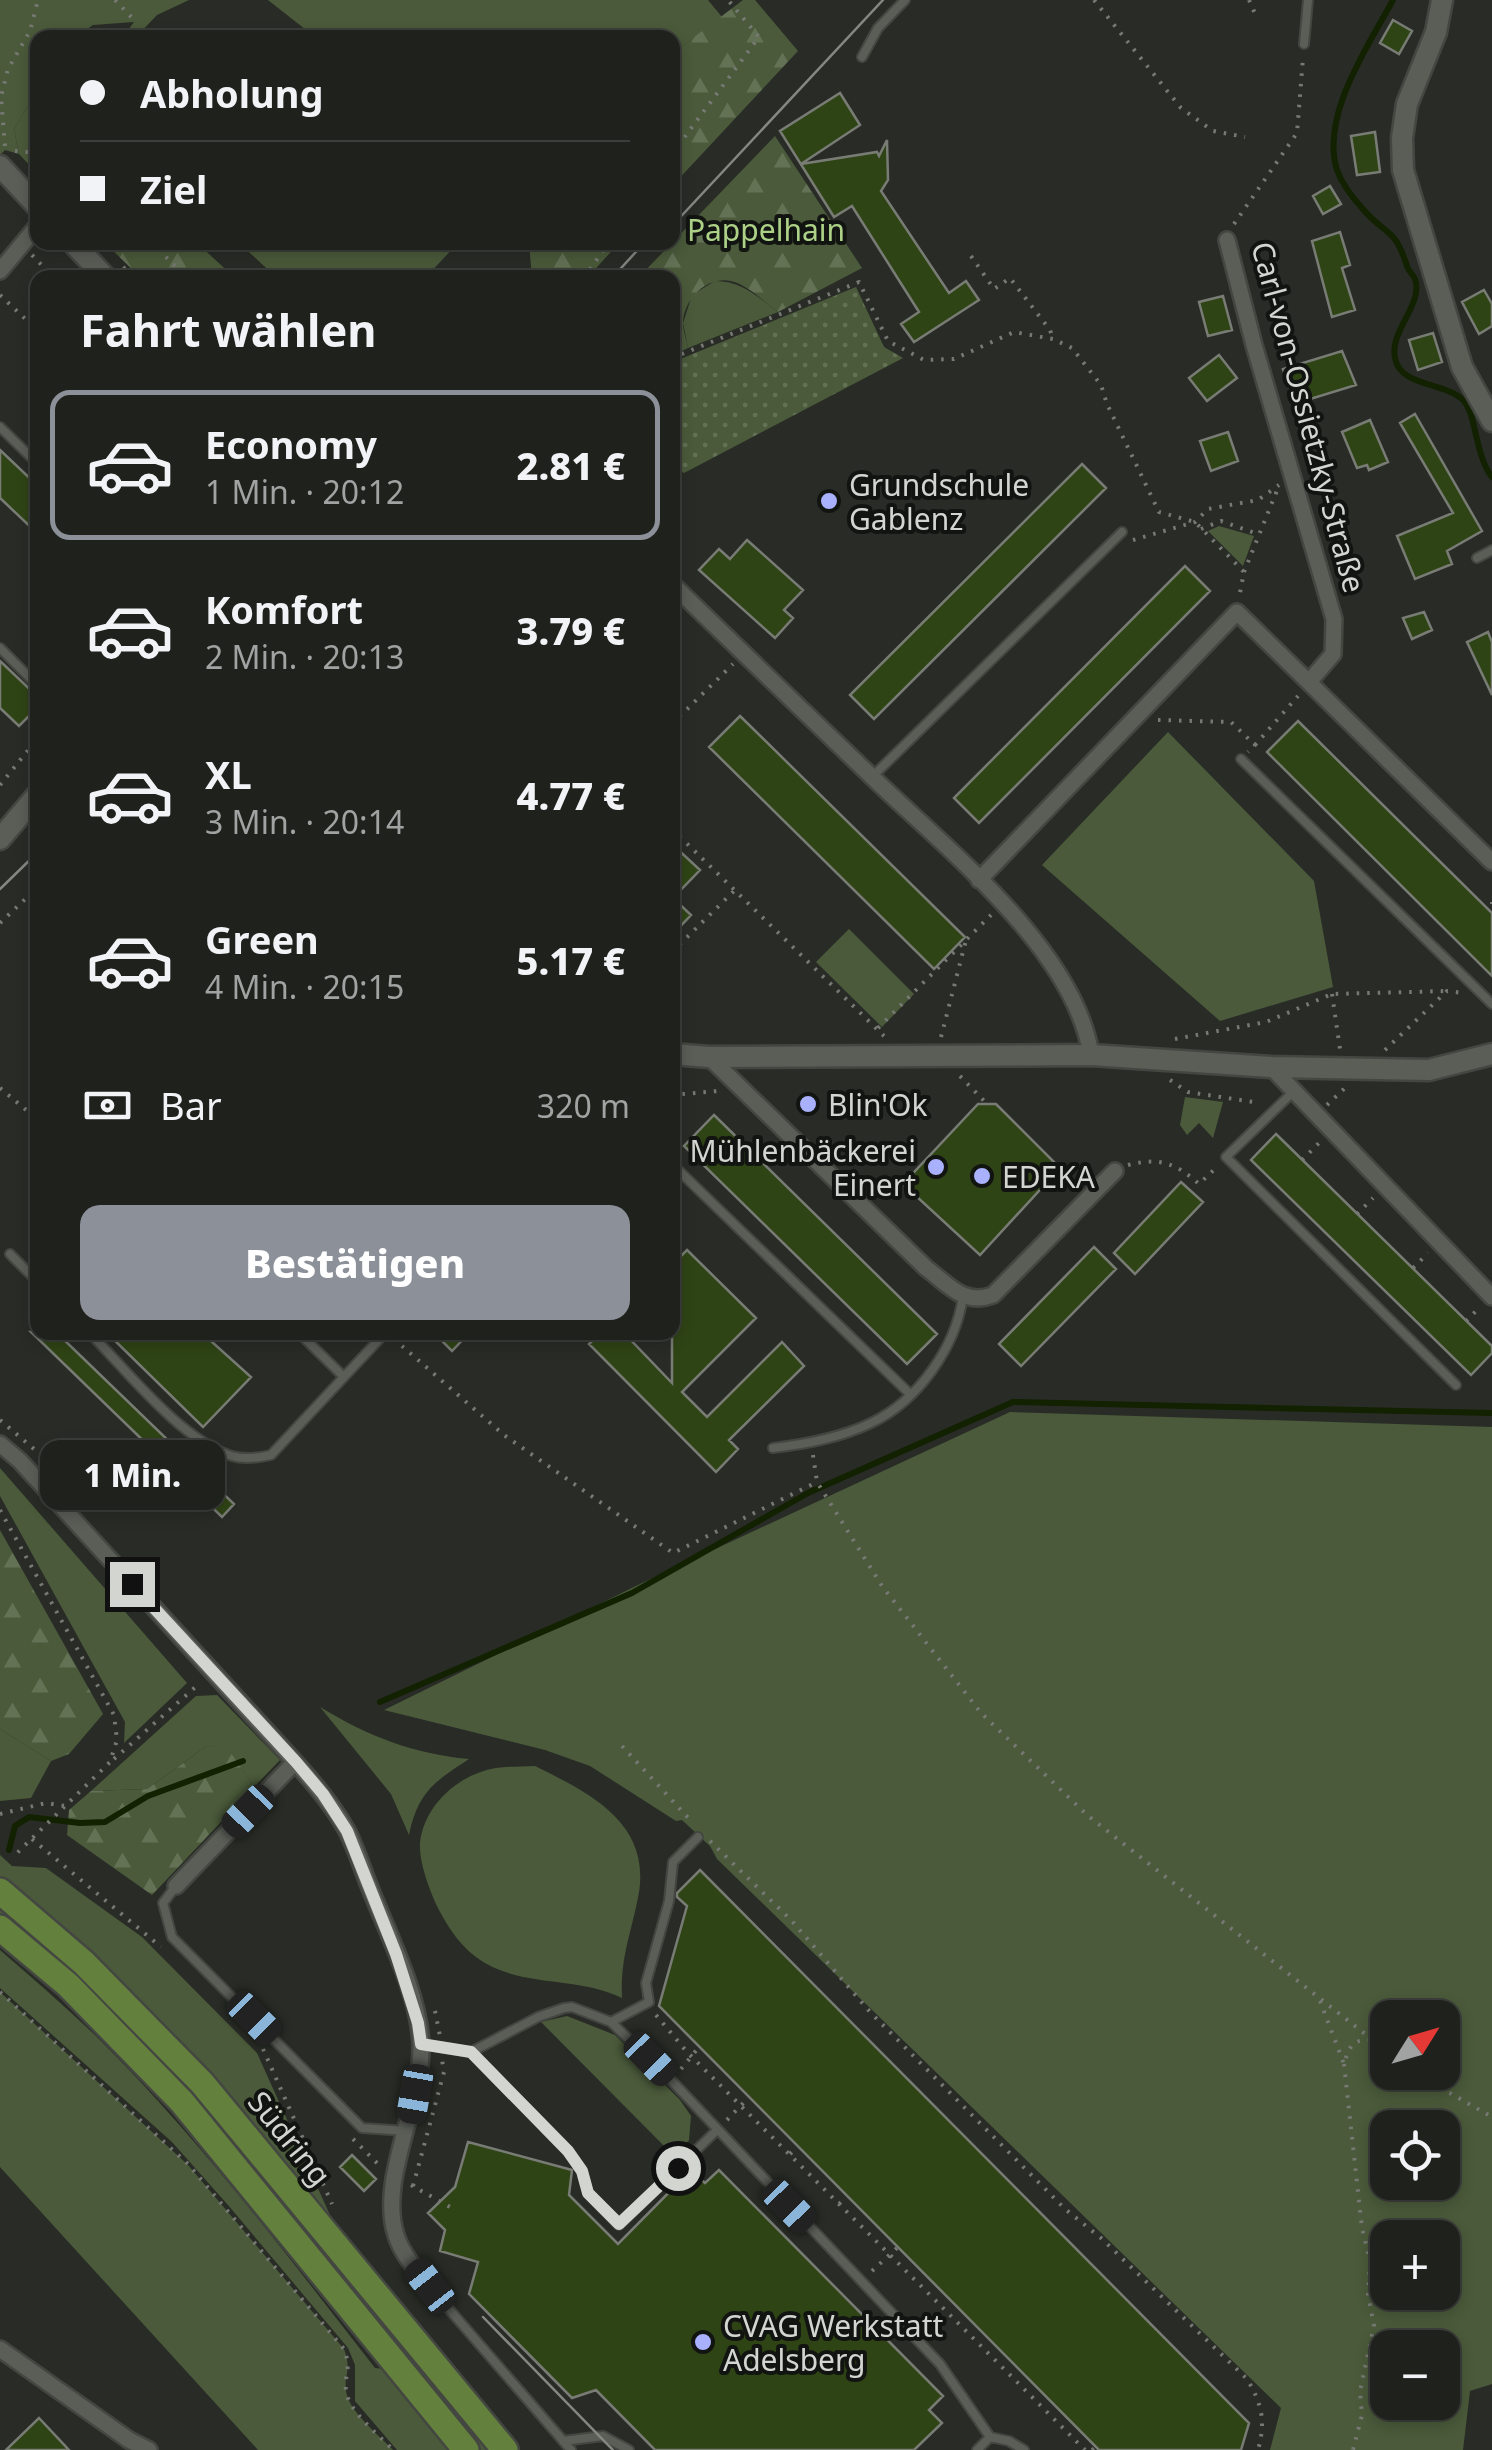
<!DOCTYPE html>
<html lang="de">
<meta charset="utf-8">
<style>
body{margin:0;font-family:"Noto Sans",sans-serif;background:#2c2e29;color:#f1f3f6;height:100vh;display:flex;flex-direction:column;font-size:38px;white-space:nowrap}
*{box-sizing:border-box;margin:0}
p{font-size:32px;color:#a1a3a3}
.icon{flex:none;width:55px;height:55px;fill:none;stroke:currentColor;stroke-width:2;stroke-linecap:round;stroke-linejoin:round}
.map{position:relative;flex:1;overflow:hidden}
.details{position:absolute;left:30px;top:270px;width:650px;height:1070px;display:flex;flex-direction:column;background:#1f211c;border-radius:20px;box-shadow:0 5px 15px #0003,0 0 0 2px #3c3e3b}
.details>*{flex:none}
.hud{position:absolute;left:30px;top:30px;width:650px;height:220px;border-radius:20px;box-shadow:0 5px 15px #0003,0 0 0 2px #3c3e3b;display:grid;align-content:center;height:220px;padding:0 50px;background:#1f211c}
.needle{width:65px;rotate:53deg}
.fabs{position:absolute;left:1370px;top:2000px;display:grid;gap:20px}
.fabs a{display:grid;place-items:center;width:90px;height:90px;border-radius:20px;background:#1f211c;box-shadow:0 5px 15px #0003,0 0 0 2px #3c3e3b;font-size:50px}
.end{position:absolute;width:45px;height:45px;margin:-22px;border:12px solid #d3d5d1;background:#111;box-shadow:0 0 0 5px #111}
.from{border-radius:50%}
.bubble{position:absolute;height:70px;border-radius:20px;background:#1f211c;box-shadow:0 5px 15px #0003,0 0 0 2px #3c3e3b;font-size:32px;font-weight:800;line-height:70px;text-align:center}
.car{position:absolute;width:30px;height:60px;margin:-30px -15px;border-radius:12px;box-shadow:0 0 8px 2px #0007;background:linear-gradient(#222 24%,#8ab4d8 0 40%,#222 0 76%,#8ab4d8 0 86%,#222 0)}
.hud b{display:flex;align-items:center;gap:35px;height:95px;font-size:38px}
.hud b+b{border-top:2px solid #3c3e3b}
.hud i{width:25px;height:25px;background:#f1f3f6}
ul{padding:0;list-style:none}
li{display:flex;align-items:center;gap:30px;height:150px;margin:0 20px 15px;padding:0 30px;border:5px solid transparent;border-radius:20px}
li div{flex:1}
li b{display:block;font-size:38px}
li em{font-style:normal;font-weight:800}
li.active{border-color:#8c9099}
li>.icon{width:90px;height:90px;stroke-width:1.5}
h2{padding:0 50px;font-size:45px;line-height:120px}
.pay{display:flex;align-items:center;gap:25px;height:110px;padding:0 50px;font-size:38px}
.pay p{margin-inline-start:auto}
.action{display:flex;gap:20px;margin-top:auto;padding:20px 50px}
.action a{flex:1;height:115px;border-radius:20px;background:#8c9099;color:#fff;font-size:40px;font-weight:800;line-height:115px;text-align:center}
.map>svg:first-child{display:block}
</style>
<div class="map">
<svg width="1492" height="2450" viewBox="0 0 1492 2450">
<defs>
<pattern id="forest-firs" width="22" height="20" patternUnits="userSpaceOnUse" patternTransform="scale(2.5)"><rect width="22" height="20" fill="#4a5a3a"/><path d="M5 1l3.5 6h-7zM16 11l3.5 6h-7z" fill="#637155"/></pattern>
<pattern id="garden-dots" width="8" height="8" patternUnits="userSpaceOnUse" patternTransform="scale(2.5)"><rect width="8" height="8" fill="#4a5a3a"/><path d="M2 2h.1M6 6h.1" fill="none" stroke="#637155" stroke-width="1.8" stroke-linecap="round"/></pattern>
</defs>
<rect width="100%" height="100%" fill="#292c26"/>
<path fill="#4a5a3a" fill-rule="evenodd" d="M0 0H189L157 15 136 37H123L134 22 93 25 75 37 38 38 37 91 14 129 19 154 5 150 0 155Z
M268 0H708L722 17 673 53 672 38 315 37Z
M239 243H458L425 278 276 277Z
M715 281C742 281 758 297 778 312L688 348 683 323 692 295Z
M1219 526 1254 536 1243 566 1208 531Z
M1168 732 1314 881 1333 987 1220 1021 1042 865Z
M849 929 914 994 882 1027 816 962Z
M1185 1097 1223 1102 1213 1138 1199 1123 1187 1135 1180 1125Z
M1010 1412 1492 1427V2384L1470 2391 1463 2450H1270L1281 2408 717 1859 710 1846 682 1820 676 1821 590 1766 545 1750 384 1710 640 1584ZM1388 2018H1442V2072H1388ZM1388 2128H1442V2182H1388ZM1388 2238H1442V2292H1388ZM1388 2348H1442V2402H1388Z
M0 1468 187 1683 124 1743 125 1722 0 1496Z
M217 1695 280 1760 254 1787 227 1748 207 1746 147 1789 91 1791 196 1696Z
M320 1707C368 1736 413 1754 469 1759 434 1782 418 1792 409 1835L391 1794Z
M0 1729 51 1761 31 1798 0 1801Z
M535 1766C587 1792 650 1821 639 1892 632 1932 620 1956 622 1998 576 1975 519 1989 476 1957 458 1944 444 1921 435 1902 428 1885 419 1862 420 1843 424 1805 459 1774 496 1768 509 1766 522 1767 535 1766Z
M0 1855 12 1866 46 1868 142 1937 257 2053 334 2224 230 2098 30 1901 0 1877Z
M0 1904 84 1976 190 2085 490 2450H479L220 2130 56 1961 0 1914Z
M0 1950C32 1978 65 2006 96 2036 199 2138 286 2254 375 2368L385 2369 453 2450H397L355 2401V2365L348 2348 228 2205 172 2142 0 1988Z
M0 1992 188 2165 344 2349C352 2371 344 2373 346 2391 349 2412 379 2435 393 2450H258L0 2167Z
M567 2016 615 2035 680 2100 691 2116 689 2140 674 2156 541 2022Z"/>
<path fill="url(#forest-firs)" d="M743 0H755L798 51 673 185V53Z
M37 91 38 173H37L19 154 14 129Z
M775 136 862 268 778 312C764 302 748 285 731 281 706 276 683 300 683 324 683 331 687 341 688 348L673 355 672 278 639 277Z
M105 243H197L234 277H140Z
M529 243V242L619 243 587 278 532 277Z
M0 1530 103 1714 69 1754 51 1761 0 1729Z
M207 1746 227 1747 254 1787 152 1895 67 1835 69 1810 91 1791 147 1789Z"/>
<path fill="url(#garden-dots)" d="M856 287 884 347 903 358 684 473 673 465V362Z"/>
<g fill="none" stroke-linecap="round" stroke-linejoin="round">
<path stroke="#122100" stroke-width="6" d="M1393 0C1368 46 1320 116 1337 170 1342 184 1352 197 1362 208 1385 236 1394 225 1407 266 1408 271 1413 274 1415 279 1424 304 1389 331 1395 358 1400 387 1445 382 1463 400 1476 412 1475 456 1492 477
M380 1702 632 1593 808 1493 1013 1402 1492 1413
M9 1850 15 1826 29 1817 80 1823 105 1822 148 1796 243 1761"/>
</g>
<path fill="#2f4415" stroke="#787c75" stroke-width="2.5" d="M1393 20 1412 31 1399 54 1380 43Z
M840 93 860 125 801 164 877 152 879 156 887 140 888 180 881 191 949 293 966 281 979 300 914 342 901 324 919 312 852 206 834 217 780 131Z
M1375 132 1380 172 1357 175 1351 136Z
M1330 186 1341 204 1323 214 1313 196Z
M1340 232 1350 265 1342 268 1355 310 1332 317 1312 241Z
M1484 290 1492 304V326L1479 334 1462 302Z
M1223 296 1232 330 1208 336 1199 302Z
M1433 333 1442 362 1418 370 1409 340Z
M1342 351 1356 385 1294 404 1283 369Z
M1219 355 1237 378 1207 401 1189 378Z
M1415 414 1482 531 1447 551 1452 564 1415 579 1397 536 1453 513 1400 423Z
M1370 420 1388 462 1369 470 1367 465 1357 468 1342 432Z
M1228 432 1238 461 1211 471 1200 441Z
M0 450 38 486V534L0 498Z
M1082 464 1106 488 874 719 850 695Z
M747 540 803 590 784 610 793 618 775 638 699 570 719 549 730 559Z
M1185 566 1210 591 979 823 954 798Z
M1424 612 1432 630 1412 639 1403 618Z
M1488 632 1492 642V695L1467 642Z
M0 661 38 697V707L19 726 0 708Z
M740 716 965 937 934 969 709 747Z
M1298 721 1492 913V976L1267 752Z
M672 844 700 870 673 898 691 915 672 935Z
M978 1104H996L1060 1168 980 1255 903 1184Z
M714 1115 937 1334 907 1364 684 1146Z
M1276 1134 1492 1346V1353L1471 1375 1251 1160Z
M1181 1182 1203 1202 1135 1274 1114 1253Z
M1094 1247 1116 1269 1021 1366 999 1344Z
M687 1250 756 1318 682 1392 707 1417 782 1342 804 1366 729 1440 738 1449 716 1472 589 1344 601 1332H623L672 1383V1265Z
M31 1332H56L234 1504 222 1517Z
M106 1332H201L251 1377 203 1427Z
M433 1332H470L452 1351Z
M700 1870 1249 2423 1241 2450H1099L659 2006 687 1906 677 1897V1893Z
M468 2142 572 2170 569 2195 618 2244 691 2170 705 2183 719 2170 943 2396 929 2410 942 2423 914 2450H655L596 2390 572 2398 469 2294 478 2262 440 2251 445 2230 428 2213 455 2187Z
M352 2155 376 2179 364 2191 340 2167Z
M39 2418 69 2450H6Z"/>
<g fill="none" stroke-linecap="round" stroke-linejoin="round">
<g stroke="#444741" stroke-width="12">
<path id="service" d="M1304 44 1308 0
M862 57 878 28 905 0
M0 427 38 464
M1477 558 1492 550
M0 648 38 686
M1241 759 1492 1004
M872 777 1122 532
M1294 1091 1226 1157 1456 1385
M675 1167 910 1394
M10 1254 38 1282
M89 1332C126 1370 182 1441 232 1456 245 1460 258 1458 271 1455L386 1332
M298 1332 344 1377
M773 1448C806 1444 840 1438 871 1423 918 1401 956 1347 963 1296
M176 1886 163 1903 172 1937 362 2128 407 2131
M611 2022 649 2002 646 1983 669 1901 673 1862 698 1837
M421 2044 471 2052 568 2151 582 2171 588 2193 619 2225 717 2130
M471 2052 538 2017 564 2008 572 2007 611 2022 670 2079 940 2364 990 2437 1009 2441 1024 2450
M429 2286 571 2450
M563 2441 603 2436 629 2450
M977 2450 990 2437"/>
</g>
<g stroke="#444741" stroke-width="20">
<path id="minor" d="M1227 240 1254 345 1334 619 1333 654 1309 682
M0 271 38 225
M672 584C738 648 803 711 869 774 944 847 1075 949 1091 1055
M979 880 1237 612 1492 862
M709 1057 926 1268C949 1285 964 1306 993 1295L1115 1171
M1271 1067 1492 1297
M0 1444 20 1461 295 1762C314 1783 332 1804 346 1829 357 1849 363 1872 372 1893 390 1938 420 1998 421 2046 422 2105 378 2180 396 2235 402 2255 417 2270 429 2286
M176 1886 295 1762
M0 2349 129 2440 149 2450"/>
</g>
<g stroke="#444741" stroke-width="25">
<path id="tertiary" d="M1442 0 1436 32 1407 104 1402 138 1403 170 1462 367 1492 421
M0 166 38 207
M72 242 106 278
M0 839 38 794
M672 1054 709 1057 1091 1055 1271 1067 1429 1070 1492 1054"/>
</g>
<g stroke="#444741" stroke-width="30">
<path id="primary" d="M0 1891 84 1963 202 2083 505 2450
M0 1928 68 1985 182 2102 466 2450"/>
</g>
<path stroke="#777974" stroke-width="4" stroke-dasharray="2.5 8" stroke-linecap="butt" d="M115 0 136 22
M1094 0 1181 108 1213 131 1245 137
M1249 0 1256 16
M5 146 1 97 8 69 30 31 38 0
M15 151 38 153
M672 154 759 37 728 0
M1234 224 1297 133 1303 58
M151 242 187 278
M32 255 54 278
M971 256 994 289 1010 278 1050 330 1053 339
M123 267 134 278
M584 278 609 242
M0 295 38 331
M672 358 859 282 888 341 924 360 954 359 1014 332 1053 339 1072 348 1101 385 1107 404 1159 512 1195 522 1244 572 1239 598
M1201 529 1221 521 1258 534
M1133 540 1195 522 1208 509 1258 500 1279 485
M1244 572 1278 488
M1158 720 1231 722 1255 745 1248 752
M672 724 733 664
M1255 745 1298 696
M0 785 38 738
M672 829 884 1036
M1492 902V904
M0 923 38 887
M672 952 735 890
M1332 994 1340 1049
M878 1028 991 915
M941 1037 966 940
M1175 1039 1266 1022 1332 994 1447 991
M1385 1050 1447 991 1463 993
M960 1076 987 1104
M1170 1080 1188 1092 1260 1103
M0 1088 38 1120
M672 1095 718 1091
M1327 1105 1346 1087
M1302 1160 1321 1141
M1128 1165C1159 1157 1176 1163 1199 1184L1218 1166
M1357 1214 1373 1198
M1413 1268 1428 1253
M1466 1321 1478 1309
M394 1339 504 1435 673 1553 817 1482
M0 1420 34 1449
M813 1455 817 1482 882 1586 981 1713 1087 1815 1388 2052
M0 1510 114 1715 117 1740 110 1762 14 1856
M622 1746 693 1823
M114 1759 200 1683
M0 1814 46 1803 65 1806
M32 1839 161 1947
M710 1841 792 1921 870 2012 1065 2209 1101 2238 1247 2379C1262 2404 1266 2421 1258 2450
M0 1992 188 2164 344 2349C352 2371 344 2373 346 2391 349 2412 379 2435 393 2450
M1320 2001 1344 2064C1349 2047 1352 2039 1371 2040
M435 2011 440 2036
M656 2015 687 2052 1085 2450
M263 2049 332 2204
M1344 2064 1362 2228 1370 2261 1368 2295 1374 2326 1360 2391 1362 2415 1353 2450
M681 2069 699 2047
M1413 2072 1492 2117
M727 2120 749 2097
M353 2139 378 2164
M790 2154 798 2146
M411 2185 450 2207
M413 2186 444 2072 442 2060
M839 2204 848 2196
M872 2271 898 2247
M1092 2450 1096 2447"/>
<use href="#service" stroke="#5a5e57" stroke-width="8"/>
<use href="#minor" stroke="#5a5e57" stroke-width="15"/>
<use href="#tertiary" stroke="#5a5e57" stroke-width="20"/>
<use href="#primary" stroke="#64803d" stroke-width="25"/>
<path stroke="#858782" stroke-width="2.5" d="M672 226 883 0
M612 278 645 242
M0 889 38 852
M483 2317 613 2450"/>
</g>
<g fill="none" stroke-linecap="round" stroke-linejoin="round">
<path stroke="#d3d5d1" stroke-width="12" d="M132 1584 296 1762 323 1794 347 1831 396 1954 418 2023 421 2044 471 2052 568 2151 582 2171 588 2193 619 2224 678 2168"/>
</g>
<g fill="#a9b0fc" stroke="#121411" stroke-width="4">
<circle cx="829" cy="501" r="10"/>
<circle cx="808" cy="1104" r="10"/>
<circle cx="936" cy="1167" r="10"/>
<circle cx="982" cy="1176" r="10"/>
<circle cx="703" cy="2342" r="10"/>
</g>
<g text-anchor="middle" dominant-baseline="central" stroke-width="8" stroke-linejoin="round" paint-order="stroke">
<g font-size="30" fill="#acd187" stroke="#121411">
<text x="766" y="229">Pappelhain</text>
</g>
<g font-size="30" fill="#d3d5d1" stroke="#121411">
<text transform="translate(1309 417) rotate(75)">Carl-von-Ossietzky-Straße</text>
<text transform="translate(290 2138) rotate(51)">Südring</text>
</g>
<g font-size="30" fill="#d3d5d1" stroke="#121411" text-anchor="start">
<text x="849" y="484">Grundschule<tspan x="849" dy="34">Gablenz</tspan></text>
<text x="828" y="1104">Blin'Ok</text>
<text x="916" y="1150" text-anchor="end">Mühlenbäckerei<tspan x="916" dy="34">Einert</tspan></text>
<text x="1002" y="1176">EDEKA</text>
<text x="723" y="2325">CVAG Werkstatt<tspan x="723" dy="34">Adelsberg</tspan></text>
</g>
</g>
</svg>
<div class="fabs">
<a><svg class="needle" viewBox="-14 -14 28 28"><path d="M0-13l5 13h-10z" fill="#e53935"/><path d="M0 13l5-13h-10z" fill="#a1a3a3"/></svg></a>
<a><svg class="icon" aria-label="locate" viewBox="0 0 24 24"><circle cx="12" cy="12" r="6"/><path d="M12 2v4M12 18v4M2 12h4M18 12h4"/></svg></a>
<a>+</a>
<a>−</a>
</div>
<i class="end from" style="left:678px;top:2168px"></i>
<i class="end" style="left:132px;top:1584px"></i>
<div class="bubble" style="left:40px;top:1440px;width:185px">1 Min.</div>
<i class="car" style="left:248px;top:1811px;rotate:224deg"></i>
<i class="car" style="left:254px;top:2018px;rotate:135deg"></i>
<i class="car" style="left:650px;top:2059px;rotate:136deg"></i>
<i class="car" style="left:415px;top:2094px;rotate:190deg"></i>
<i class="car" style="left:789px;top:2206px;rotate:136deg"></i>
<i class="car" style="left:430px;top:2286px;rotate:322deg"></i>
<div class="hud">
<b><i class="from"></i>Abholung</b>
<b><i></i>Ziel</b>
</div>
<section class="details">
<h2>Fahrt wählen</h2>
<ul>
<li class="active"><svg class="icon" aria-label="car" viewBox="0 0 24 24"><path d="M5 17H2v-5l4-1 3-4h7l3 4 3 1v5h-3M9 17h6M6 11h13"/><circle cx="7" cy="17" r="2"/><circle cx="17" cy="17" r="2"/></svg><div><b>Economy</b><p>1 Min. · 20:12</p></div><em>2.81 €</em></li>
<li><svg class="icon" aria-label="car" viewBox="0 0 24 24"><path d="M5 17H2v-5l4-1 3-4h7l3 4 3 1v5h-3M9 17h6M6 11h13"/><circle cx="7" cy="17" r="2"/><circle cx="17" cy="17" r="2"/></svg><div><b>Komfort</b><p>2 Min. · 20:13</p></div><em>3.79 €</em></li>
<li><svg class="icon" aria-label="car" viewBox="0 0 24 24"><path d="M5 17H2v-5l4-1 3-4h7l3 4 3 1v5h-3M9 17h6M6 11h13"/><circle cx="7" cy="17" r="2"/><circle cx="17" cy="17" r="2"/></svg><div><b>XL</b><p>3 Min. · 20:14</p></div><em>4.77 €</em></li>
<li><svg class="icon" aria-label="car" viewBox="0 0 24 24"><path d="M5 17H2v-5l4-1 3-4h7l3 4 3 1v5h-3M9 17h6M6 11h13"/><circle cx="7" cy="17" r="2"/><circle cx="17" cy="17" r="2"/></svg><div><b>Green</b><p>4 Min. · 20:15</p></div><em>5.17 €</em></li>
</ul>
<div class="pay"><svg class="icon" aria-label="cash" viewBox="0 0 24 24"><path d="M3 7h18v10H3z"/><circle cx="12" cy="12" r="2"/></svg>Bar<p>320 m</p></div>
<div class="action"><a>Bestätigen</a></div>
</section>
</div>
